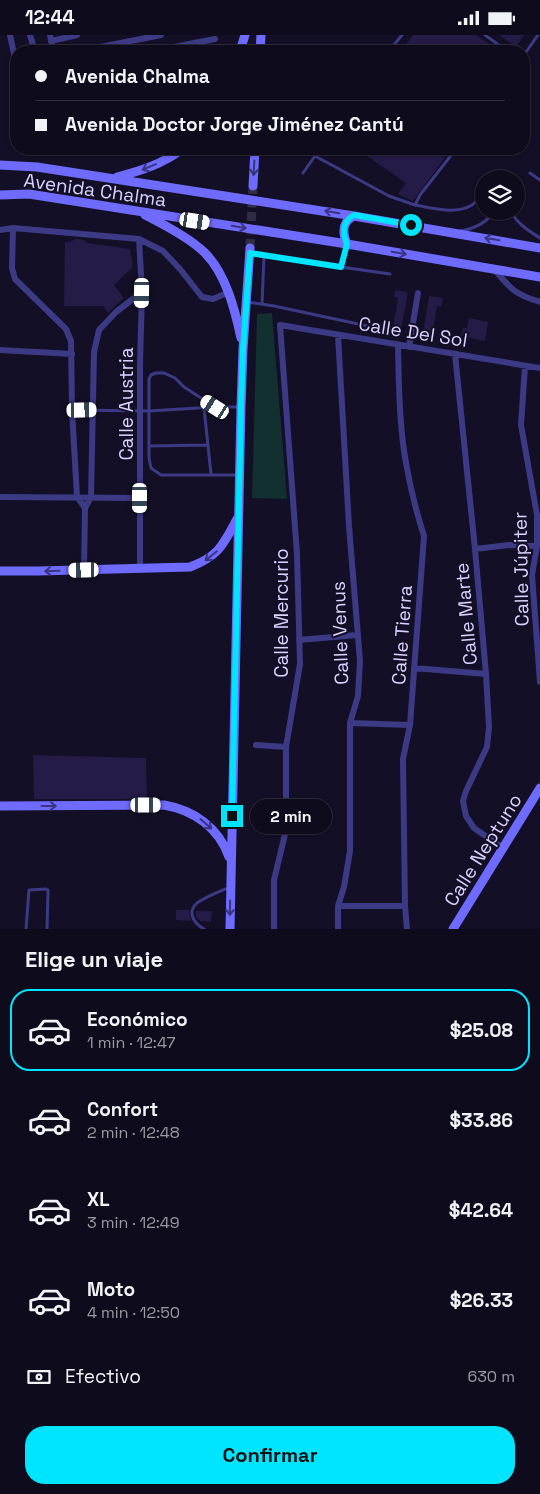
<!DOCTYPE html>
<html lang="es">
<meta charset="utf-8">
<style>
body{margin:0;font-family:"Space Grotesk",sans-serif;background:#1c1929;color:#f1f3f6;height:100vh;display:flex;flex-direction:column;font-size:19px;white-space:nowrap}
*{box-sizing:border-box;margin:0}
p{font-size:16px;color:#9b9ba3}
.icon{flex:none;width:28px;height:28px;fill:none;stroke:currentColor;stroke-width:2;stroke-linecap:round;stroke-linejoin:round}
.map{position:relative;height:894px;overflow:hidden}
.details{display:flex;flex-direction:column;background:#0e0b1c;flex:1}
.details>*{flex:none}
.banner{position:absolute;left:10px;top:10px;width:520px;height:110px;border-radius:20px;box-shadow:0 1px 4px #0004,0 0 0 1px #2e2b3b;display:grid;align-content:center;height:110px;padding:0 25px;background:#0e0b1c}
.tools{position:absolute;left:475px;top:135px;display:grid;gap:10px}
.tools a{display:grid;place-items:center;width:50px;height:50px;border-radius:50%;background:#0e0b1c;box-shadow:0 1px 4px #0004,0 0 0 1px #2e2b3b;font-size:25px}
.end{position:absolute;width:22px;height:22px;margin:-11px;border:6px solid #00e5ff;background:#111;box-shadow:0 0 0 2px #111}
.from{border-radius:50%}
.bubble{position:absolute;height:35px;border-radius:18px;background:#0e0b1c;box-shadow:0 1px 4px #0004,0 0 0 1px #2e2b3b;font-size:16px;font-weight:700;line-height:35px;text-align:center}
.car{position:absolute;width:15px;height:30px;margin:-15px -8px;border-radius:6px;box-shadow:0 0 4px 1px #0007;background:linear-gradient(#fff 24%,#345 0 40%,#fff 0 76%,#345 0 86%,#fff 0)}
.banner b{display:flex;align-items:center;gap:18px;height:48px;font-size:19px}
.banner b+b{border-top:1px solid #2e2b3b}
.banner i{width:12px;height:12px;background:#f1f3f6}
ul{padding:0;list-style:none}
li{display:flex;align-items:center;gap:15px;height:82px;margin:0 10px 8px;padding:0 15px;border:2px solid transparent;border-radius:20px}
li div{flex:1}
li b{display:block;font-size:19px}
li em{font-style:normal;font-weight:700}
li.on{border-color:#00e5ff}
li>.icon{width:45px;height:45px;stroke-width:1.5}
h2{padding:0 25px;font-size:22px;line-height:60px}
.pay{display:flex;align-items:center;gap:12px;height:55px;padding:0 25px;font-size:19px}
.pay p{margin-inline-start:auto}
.cta{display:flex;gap:10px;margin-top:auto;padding:10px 25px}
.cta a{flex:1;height:58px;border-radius:20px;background:#00e5ff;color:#111;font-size:20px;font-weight:700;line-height:58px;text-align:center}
.status{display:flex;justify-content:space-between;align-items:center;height:35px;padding:0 25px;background:#0e0b1c;direction:ltr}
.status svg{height:14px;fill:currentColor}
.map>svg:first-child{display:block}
</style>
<div class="status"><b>12:44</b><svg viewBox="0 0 49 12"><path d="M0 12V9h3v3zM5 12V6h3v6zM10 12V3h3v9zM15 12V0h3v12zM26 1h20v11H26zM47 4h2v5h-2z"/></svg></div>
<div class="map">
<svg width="540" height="894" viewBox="0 0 540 894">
<rect width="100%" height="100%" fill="#130f26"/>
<path fill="#12302f" d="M272 278 287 464 252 463 257 279Z"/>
<path fill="#241b47" d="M413 0H476L500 16H401Z
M499 0H524L516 12Z
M357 114H451L413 166 398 159 406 148Z
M76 204H81L88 208 130 214 133 232 114 250 124 263 108 278 103 271H64L65 207H69Z
M395 255 408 257 400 300 392 299 398 263 394 262Z
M429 261 443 263 441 272 437 271 433 294 436 295 434 306 422 304Z
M469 283 488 287 485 306 461 301 463 293H467Z
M33 720 146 723 147 764H34Z
M176 875H189L191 886 176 885Z
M196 876H212L211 887 200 886 196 882Z"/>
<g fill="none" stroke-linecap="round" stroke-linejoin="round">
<path stroke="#312d47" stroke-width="9" stroke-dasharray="9 4.5" stroke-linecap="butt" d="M250 213 253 151"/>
<path stroke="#3d3a85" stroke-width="3" d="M485 0 507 16
M389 16 402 0
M524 20 538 0
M456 114 420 160 415 170C432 173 456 180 472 170 476 167 480 162 484 159
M315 121 389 161 415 170
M303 138 320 114
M530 138 540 145
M511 176C516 188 529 196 540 203
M460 196C474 194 486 188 495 176
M250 218 264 221 262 269
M264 221 390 239
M341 232 347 209
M247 267 274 271 377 293
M204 373 211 439
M72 375 149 376 214 372
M149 411 208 410
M238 440H161L151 433 149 423V344L151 340 156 338H164L175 343 184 352 215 372H241
M26 894 29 855 46 854 48 855V857L47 894
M204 894C195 889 186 878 197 868 205 862 221 856 230 852"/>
<path stroke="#3d3a85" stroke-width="6" d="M10 0 16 29
M30 0 35 16
M50 0 53 16
M51 6 77 0
M128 6 131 16
M80 16 161 0
M153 16 215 4
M13 193 12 233 15 244 66 294 71 306 72 375 77 462 85 473
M0 195 13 193 139 204 163 216 180 234 202 262 213 264 229 257
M139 204 142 257 140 329V533
M494 234C511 254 514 259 540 267
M338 300 349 491 360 626 358 661 350 688V816L344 852 338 871V894
M398 310C399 350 399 394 407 433 411 456 417 479 424 501L410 690 403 724 405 871 407 894
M409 312 418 258
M0 315 72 319
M455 319 475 514 486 639 489 692 487 712 466 756 463 766 466 781 474 793 503 813
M525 331 521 390 537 480V511L532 540 540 647
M0 462 140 463
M475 514 509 510 537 511
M84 535 85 473 91 462 94 317 99 295 116 277 142 257
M299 605 357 600
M414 633 486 639
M350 688 410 690
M256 710 286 712
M338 871H405
M274 894V845L286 795V712L300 629 297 519 280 290 540 333"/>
<path stroke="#6f6bff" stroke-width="9" d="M240 16 245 0
M260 16 261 0
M0 130 37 132 354 181 540 213
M117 142C140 136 163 129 182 114
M253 151 255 114
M0 160 29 159 347 209 540 242
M145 180C165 190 190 203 205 218 226 239 235 275 241 303
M347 209C342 197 342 187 354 181
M0 536H38L190 532C219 521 223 510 237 484
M0 771 164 770C194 775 219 793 229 822
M230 894 241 372 243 314 250 213
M453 894 540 753"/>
</g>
<defs><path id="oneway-shaft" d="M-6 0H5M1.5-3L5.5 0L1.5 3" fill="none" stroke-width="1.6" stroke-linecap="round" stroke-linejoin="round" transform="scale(1.25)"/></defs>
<g stroke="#38347d">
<use href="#oneway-shaft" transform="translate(149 132) rotate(157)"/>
<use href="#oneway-shaft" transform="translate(254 133) rotate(93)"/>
<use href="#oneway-shaft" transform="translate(332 177) rotate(-171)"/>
<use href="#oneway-shaft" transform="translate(239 192) rotate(9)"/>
<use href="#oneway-shaft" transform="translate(492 204) rotate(-170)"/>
<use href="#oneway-shaft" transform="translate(399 218) rotate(10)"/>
<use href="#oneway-shaft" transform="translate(211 521) rotate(141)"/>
<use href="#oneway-shaft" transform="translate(52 536) rotate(178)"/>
<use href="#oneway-shaft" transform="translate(49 771)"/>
<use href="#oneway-shaft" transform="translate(206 789) rotate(41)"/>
<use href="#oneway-shaft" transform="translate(230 873) rotate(91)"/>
</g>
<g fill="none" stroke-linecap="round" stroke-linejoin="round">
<path stroke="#00e5ff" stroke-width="6" d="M232 781 241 372 243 314 250 218 341 232 347 209C342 197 342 187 354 180L411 190"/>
</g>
<g text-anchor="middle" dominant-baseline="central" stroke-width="4" stroke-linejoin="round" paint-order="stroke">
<g font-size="19" fill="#d9d4ff" stroke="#130f26">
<text transform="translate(95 155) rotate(8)">Avenida Chalma</text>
<text transform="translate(413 297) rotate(9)">Calle Del Sol</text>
<text transform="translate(126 369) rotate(-90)">Calle Austria</text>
<text transform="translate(521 534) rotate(-91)">Calle Júpiter</text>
<text transform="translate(281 578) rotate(-90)">Calle Mercurio</text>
<text transform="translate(466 579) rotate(-95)">Calle Marte</text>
<text transform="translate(340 598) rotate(-92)">Calle Venus</text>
<text transform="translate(402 600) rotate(-86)">Calle Tierra</text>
<text transform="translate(483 815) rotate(-58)">Calle Neptuno</text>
</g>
</g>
</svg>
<div class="tools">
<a><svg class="icon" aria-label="layers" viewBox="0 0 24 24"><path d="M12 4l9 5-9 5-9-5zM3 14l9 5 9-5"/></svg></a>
</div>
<i class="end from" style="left:411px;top:190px"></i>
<i class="end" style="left:232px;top:781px"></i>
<div class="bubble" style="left:250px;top:764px;width:82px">2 min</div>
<i class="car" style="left:195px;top:186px;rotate:99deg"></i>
<i class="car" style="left:142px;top:258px;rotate:181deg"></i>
<i class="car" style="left:215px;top:372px;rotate:302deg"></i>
<i class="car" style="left:82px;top:375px;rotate:89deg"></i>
<i class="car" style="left:140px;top:463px;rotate:180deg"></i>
<i class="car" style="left:84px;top:535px;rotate:269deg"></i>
<i class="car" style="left:146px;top:770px;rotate:90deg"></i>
<div class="banner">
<b><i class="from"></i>Avenida Chalma</b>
<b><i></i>Avenida Doctor Jorge Jiménez Cantú</b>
</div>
</div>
<section class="details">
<h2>Elige un viaje</h2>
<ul>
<li class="on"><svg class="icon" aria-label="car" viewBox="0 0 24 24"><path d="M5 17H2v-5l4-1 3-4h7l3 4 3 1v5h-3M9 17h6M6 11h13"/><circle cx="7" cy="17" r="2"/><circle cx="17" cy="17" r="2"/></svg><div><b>Económico</b><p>1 min · 12:47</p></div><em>$25.08</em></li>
<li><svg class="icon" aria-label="car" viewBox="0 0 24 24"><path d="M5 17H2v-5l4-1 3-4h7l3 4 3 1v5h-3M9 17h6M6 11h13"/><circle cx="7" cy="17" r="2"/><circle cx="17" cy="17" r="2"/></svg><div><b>Confort</b><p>2 min · 12:48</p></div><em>$33.86</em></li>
<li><svg class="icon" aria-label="car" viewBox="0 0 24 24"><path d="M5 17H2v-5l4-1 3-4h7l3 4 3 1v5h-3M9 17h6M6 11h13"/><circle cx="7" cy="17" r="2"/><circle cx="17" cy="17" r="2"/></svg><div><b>XL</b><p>3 min · 12:49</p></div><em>$42.64</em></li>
<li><svg class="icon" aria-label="car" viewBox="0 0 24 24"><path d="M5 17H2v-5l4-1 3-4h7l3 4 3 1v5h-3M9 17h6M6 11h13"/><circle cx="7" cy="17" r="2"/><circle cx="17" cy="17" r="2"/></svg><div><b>Moto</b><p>4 min · 12:50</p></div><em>$26.33</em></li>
</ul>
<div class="pay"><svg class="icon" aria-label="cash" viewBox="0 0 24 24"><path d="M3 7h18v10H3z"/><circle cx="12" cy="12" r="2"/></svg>Efectivo<p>630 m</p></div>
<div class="cta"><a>Confirmar</a></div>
</section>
